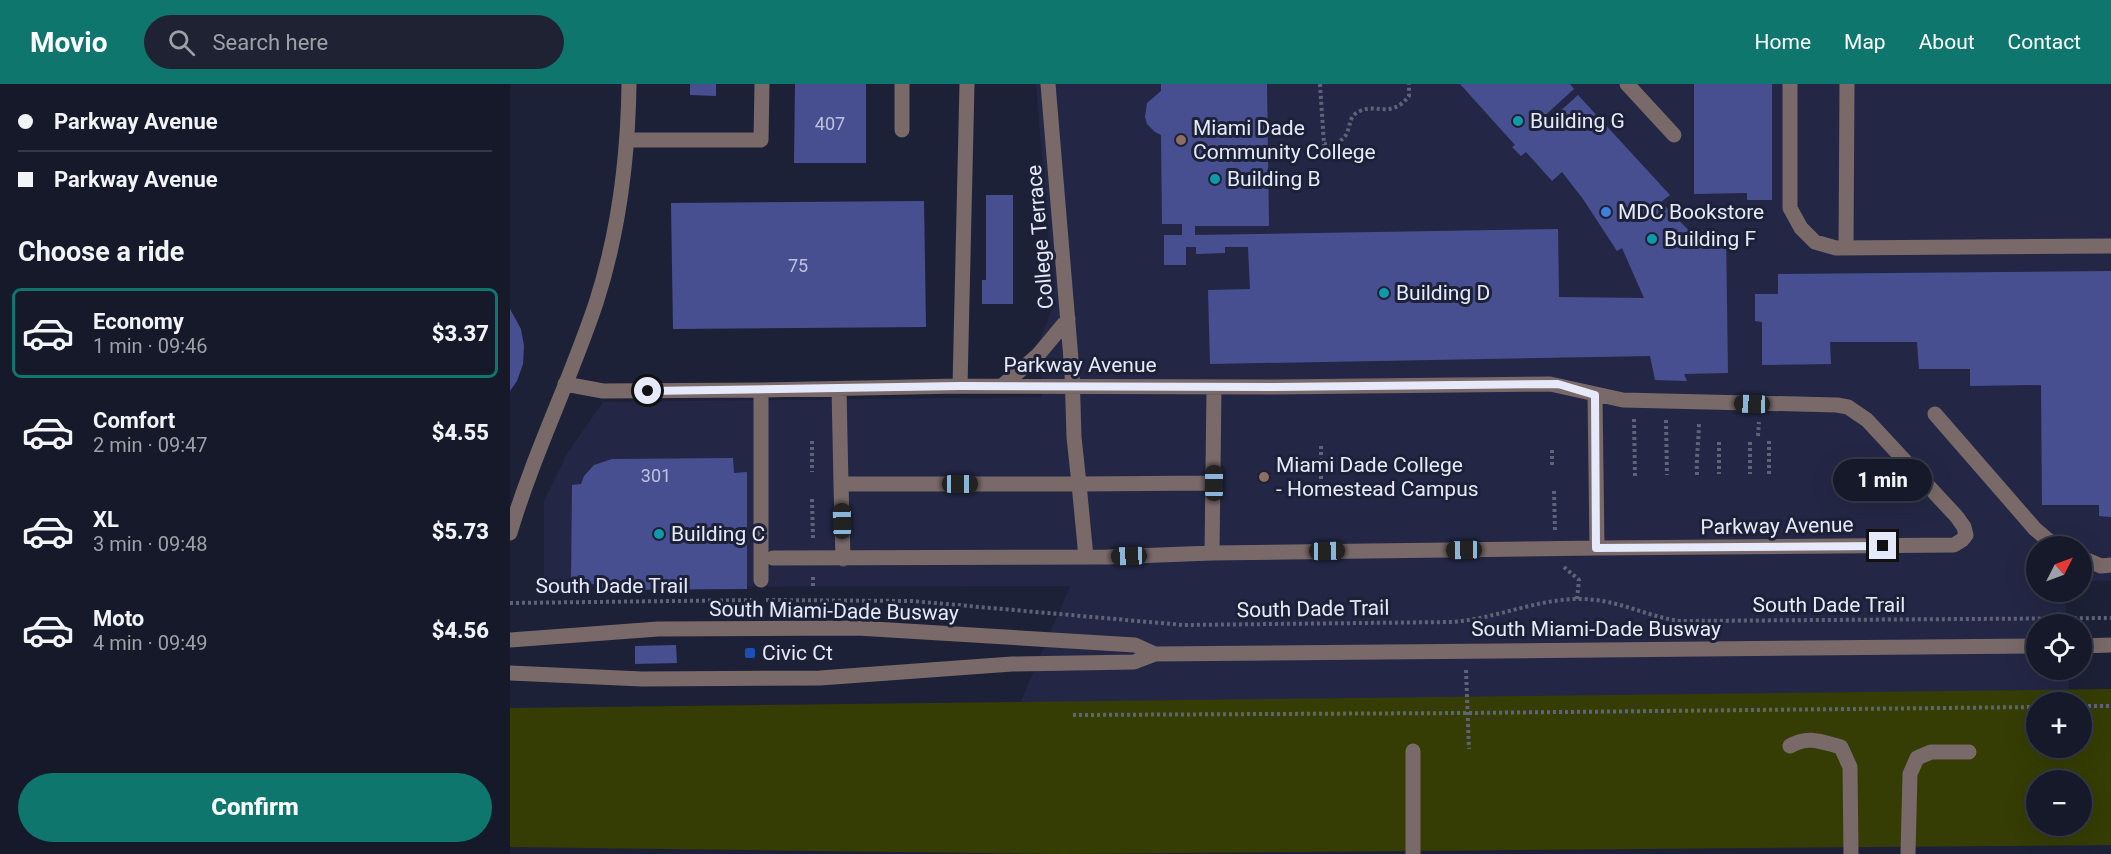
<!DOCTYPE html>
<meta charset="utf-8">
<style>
body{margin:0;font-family:Roboto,sans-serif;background:#1f2232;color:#f1f3f6;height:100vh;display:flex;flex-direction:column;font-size:22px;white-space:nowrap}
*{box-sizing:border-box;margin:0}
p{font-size:20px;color:#9ea0a8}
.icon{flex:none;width:33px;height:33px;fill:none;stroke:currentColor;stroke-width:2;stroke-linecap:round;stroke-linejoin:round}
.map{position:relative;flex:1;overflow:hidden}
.drawer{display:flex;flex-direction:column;background:#16192a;width:510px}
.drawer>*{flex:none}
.guide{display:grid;align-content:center;height:132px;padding:0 18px;background:#16192a}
.needle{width:39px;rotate:48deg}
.controls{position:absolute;left:1516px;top:452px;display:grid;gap:12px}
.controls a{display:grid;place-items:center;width:66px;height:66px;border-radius:50%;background:#16192a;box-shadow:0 6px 24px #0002,0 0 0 2px #353847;font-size:30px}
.end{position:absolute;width:27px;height:27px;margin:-14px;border:8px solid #e6e9f9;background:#111;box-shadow:0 0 0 3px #111}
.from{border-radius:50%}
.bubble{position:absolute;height:42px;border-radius:21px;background:#16192a;box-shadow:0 6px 24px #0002,0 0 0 2px #353847;font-size:20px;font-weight:800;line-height:42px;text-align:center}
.car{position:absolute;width:18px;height:36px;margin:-18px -9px;border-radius:8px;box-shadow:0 0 4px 2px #0007;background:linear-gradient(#222 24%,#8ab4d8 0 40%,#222 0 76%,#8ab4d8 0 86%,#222 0)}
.guide b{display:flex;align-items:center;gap:21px;height:57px;font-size:22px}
.guide b+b{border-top:2px solid #353847}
.guide i{width:15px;height:15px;background:#f1f3f6}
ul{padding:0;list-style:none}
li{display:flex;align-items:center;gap:18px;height:90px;margin:0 12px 9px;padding:0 6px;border:3px solid transparent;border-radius:9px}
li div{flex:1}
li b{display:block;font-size:22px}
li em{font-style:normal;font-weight:800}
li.current{border-color:#0f766e}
li>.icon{width:54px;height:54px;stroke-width:1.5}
h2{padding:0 18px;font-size:27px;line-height:72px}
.action{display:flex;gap:12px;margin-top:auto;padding:12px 18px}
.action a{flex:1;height:69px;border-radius:36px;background:#0f766e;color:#fff;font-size:24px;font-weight:800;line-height:69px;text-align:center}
header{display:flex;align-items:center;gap:36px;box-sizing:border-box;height:84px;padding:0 30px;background:#0f766e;color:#fff}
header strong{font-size:28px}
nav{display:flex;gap:33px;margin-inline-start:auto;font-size:21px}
.search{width:420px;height:54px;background:#1f2232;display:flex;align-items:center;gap:15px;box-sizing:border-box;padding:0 21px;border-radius:33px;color:#9ea0a8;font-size:22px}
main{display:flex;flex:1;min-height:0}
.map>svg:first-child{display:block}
</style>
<header>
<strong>Movio</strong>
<div class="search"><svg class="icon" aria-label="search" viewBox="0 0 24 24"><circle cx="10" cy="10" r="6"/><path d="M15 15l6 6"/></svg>Search here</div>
<nav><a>Home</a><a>Map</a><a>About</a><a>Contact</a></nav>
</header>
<main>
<section class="drawer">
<div class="guide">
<b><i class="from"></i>Parkway Avenue</b>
<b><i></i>Parkway Avenue</b>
</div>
<h2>Choose a ride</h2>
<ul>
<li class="current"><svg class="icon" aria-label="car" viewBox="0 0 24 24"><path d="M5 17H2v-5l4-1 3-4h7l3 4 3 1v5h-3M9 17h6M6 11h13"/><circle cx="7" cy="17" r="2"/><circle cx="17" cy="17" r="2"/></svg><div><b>Economy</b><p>1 min · 09:46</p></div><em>$3.37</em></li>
<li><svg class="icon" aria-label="car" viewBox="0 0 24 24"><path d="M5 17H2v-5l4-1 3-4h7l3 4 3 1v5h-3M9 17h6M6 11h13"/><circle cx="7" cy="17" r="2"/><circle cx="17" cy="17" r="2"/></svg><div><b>Comfort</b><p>2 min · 09:47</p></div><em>$4.55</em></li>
<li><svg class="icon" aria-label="car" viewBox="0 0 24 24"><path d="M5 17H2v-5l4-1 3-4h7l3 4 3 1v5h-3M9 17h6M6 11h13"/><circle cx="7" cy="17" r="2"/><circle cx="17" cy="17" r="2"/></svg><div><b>XL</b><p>3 min · 09:48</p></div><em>$5.73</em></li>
<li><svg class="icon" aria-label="car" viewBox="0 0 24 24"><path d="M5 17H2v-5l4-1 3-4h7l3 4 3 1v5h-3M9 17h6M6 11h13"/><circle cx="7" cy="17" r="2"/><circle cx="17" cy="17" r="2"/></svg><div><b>Moto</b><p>4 min · 09:49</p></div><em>$4.56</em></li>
</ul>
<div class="action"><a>Confirm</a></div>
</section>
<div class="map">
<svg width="1601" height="770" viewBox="0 0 1601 770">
<rect width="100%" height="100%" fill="#1d2138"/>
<path fill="#232745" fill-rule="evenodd" d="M526 0H1601V497H1572V462H1527V507H1555L1556 540H1527V585H1558L1559 606H1601V758L507 768 511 617 560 502 34 503V417L58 368 93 318 532 313 530 255 540 231 543 208ZM1527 618H1572V663H1527ZM1527 696H1572V741H1527Z"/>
<path fill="#353d04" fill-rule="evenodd" d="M1601 605V761L552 770 0 763V624ZM1527 618H1572V663H1527ZM1527 696H1572V741H1527Z"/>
<path fill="#484f91" d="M180 0H206V12L180 11Z
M285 0H356V79H284Z
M651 0H757L759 142H685V151L1048 145 1049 213 1134 214 1112 164 1107 167 1073 115 1052 88 1042 97 1016 68 1011 72 1002 63 1005 61 950 0H1060L1064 5 1031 35 1036 40 1068 11 1160 111 1151 118 1190 158 1216 148 1218 289 1174 290 1177 297 1145 296 1140 272 700 280 698 206 740 205 738 163H715V169L686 170V163H676V181H654V151H672V140H652L651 51 645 48 637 40 635 33 637 19 651 7Z
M1184 0H1262V116H1237V109L1184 110Z
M476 111H503V220H472V196H476Z
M414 117 416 243 163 245 161 119Z
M1601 187V433L1589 432V421H1532L1531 301 1460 302V285H1409L1407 258H1320L1321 280 1252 281V238L1245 237V210H1268V190Z
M0 225 11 245 14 262 13 280 7 297 0 307Z
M223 374 224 389 237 388V505L87 506V500L61 501 62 401 71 400 74 392 84 381 102 375Z
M166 561 167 579 125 580V562Z"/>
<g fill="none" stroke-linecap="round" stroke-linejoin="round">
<path stroke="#5f6378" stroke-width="4" stroke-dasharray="3 3" stroke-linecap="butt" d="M810 0 814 60 825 61C829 58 833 55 836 51 841 42 838 32 850 27 868 19 881 35 899 12V0
M1124 335 1125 392
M1156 336 1157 391
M1248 352 1249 338
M302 357V388
M1209 358V390
M1240 358V390
M811 362V397
M1042 381V364
M1259 390V357
M1187 391C1186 372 1189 355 1189 337
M1044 407 1045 446
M302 415 303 455
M1054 483 1069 496 1067 515
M303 493V504
M256 516 402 517 673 541 942 538C984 535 1024 516 1066 515 1107 514 1133 532 1170 537L1601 534
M0 519 248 516
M956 586 959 665
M1572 622H1601
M563 631 958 629 1527 623"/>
<path stroke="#796969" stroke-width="15" d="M1117 0 1164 51
M1280 0V124L1291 144 1305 158 1326 164 1601 162
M392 46V0
M117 56H251L252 0
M1336 164 1337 0
M55 300 93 307 251 306 450 302 763 303 1040 300 1113 316 1327 321 1338 323 1357 336 1447 433 1454 443 1456 451 1452 456 1444 461 1087 464 1085 311
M450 302 457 0
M492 302 528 271 558 235
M329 305 331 400H569L564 353 562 287 538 0
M1425 330 1525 445 1545 462
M331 400 333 475
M0 449C23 371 60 297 86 219 109 148 118 74 119 0
M702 469 1087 464
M576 473 569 400 703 399
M263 474 597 473 702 469 704 303
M1572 474 1591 482 1601 481
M251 496V306
M0 556 148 545 347 544 625 561 645 570
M1572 562 1601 561
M0 589 132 595 310 594 502 580 624 578 645 570 1527 562
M1280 662C1298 651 1312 658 1331 663L1340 683 1341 770
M903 770V667
M1398 770 1400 690 1407 674 1421 668H1459"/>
</g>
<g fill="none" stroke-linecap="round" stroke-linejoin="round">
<path stroke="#e6e9f9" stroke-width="8" d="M138 307 450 302 764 303 1048 300 1085 311 1086 464 1373 462"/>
</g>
<g fill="#0f9aa8" stroke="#1d2138" stroke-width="2">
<circle cx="1008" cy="37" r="6"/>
<circle cx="705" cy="95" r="6"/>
<circle cx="1142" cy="155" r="6"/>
<circle cx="874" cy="209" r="6"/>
<circle cx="149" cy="450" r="6"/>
</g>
<g fill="#8d6e63" stroke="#1d2138" stroke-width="2">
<circle cx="671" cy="56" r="6"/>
<circle cx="754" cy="393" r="6"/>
</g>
<circle fill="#3f7fe0" stroke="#1d2138" stroke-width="2" cx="1096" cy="128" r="6"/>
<rect fill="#1a4fb4" stroke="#1d2138" stroke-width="2" x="234" y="563" width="12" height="12" rx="3"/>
<g text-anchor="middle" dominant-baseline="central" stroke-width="6" stroke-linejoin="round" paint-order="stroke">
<g font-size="18" fill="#bec2df">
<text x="320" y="39">407</text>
<text x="288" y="181">75</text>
<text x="146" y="391">301</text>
</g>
<g font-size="21" fill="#e6e9f9" stroke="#1d2138" text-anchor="start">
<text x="1020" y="37">Building G</text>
<text x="683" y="44">Miami Dade<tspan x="683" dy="24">Community College</tspan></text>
<text x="717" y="95">Building B</text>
<text x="1108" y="128">MDC Bookstore</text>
<text x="1154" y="155">Building F</text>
<text x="886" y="209">Building D</text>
<text x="766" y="381">Miami Dade College<tspan x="766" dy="24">- Homestead Campus</tspan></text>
<text x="161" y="450">Building C</text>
<text x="252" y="569">Civic Ct</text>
</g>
<g font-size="21" fill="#e6e9f9" stroke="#1d2138">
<text transform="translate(530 153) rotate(-95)">College Terrace</text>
<text x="570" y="281">Parkway Avenue</text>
<text transform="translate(1267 442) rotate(-1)">Parkway Avenue</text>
<text x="102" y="502">South Dade Trail</text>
<text x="1319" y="521">South Dade Trail</text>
<text transform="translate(803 525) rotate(-1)">South Dade Trail</text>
<text transform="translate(324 527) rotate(1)">South Miami-Dade Busway</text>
<text x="1086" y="545">South Miami-Dade Busway</text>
</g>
</g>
</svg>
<div class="controls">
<a><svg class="needle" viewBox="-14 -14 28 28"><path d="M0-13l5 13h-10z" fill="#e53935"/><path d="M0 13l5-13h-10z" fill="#9ea0a8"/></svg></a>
<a><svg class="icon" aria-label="locate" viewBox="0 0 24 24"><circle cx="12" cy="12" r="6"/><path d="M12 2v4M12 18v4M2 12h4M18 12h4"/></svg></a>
<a>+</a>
<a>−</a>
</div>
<i class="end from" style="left:138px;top:307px"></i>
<i class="end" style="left:1373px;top:462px"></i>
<div class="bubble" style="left:1323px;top:375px;width:99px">1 min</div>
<i class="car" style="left:1242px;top:320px;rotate:272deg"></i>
<i class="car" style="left:704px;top:399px;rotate:0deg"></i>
<i class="car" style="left:450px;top:400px;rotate:90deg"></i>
<i class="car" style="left:332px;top:437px;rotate:359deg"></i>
<i class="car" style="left:954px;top:466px;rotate:269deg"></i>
<i class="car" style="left:817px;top:467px;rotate:89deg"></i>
<i class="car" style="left:619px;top:472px;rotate:268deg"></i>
</div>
</main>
